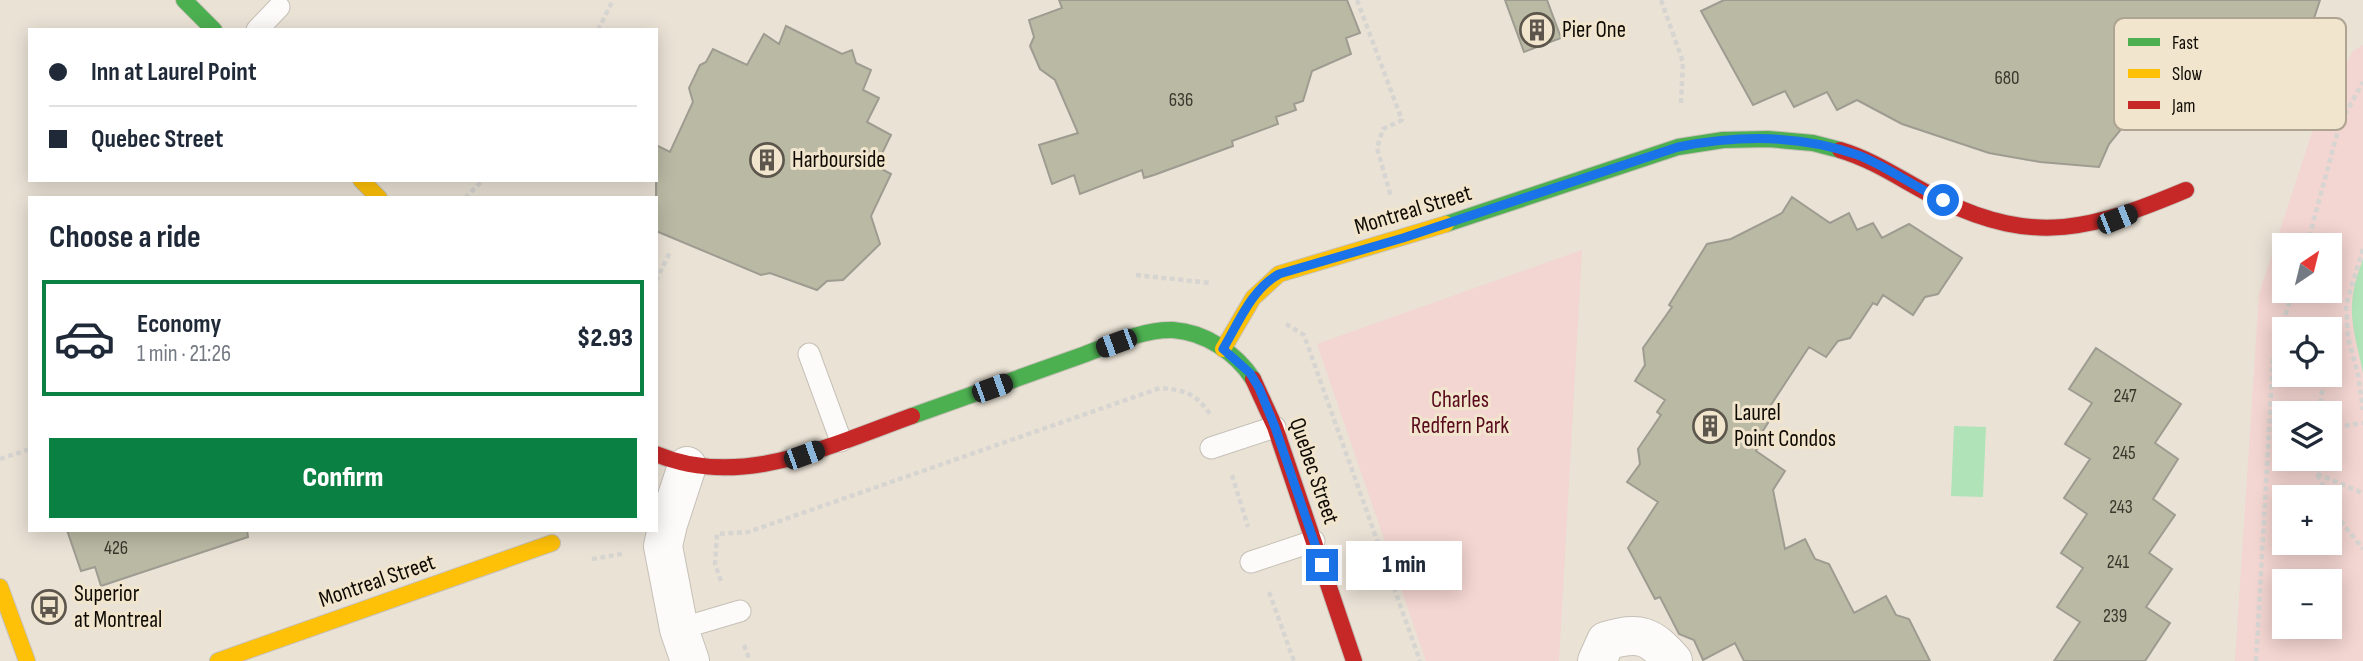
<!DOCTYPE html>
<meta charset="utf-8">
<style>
body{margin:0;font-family:"Sofia Sans Condensed",sans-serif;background:#f6f6f7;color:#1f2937;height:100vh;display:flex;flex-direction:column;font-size:26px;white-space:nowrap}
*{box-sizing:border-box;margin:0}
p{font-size:23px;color:#747a83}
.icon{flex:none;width:38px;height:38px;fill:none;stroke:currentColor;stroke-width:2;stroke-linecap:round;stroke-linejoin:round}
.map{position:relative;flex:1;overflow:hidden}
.drawer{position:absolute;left:28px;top:196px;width:630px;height:336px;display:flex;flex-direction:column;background:#fff;border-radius:0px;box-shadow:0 4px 18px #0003}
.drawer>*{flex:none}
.hud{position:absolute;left:28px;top:28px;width:630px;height:154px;border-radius:0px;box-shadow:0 4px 18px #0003;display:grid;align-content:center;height:154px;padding:0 21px;background:#fff}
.needle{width:46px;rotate:35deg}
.tools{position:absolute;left:2272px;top:233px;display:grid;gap:14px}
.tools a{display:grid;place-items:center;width:70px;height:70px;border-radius:0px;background:#fff;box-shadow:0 4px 18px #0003;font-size:35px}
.end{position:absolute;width:32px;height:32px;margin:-16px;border:9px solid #1a73e8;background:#fff;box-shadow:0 0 0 4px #fff}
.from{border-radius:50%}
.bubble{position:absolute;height:49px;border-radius:0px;background:#fff;box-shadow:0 4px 18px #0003;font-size:23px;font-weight:800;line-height:49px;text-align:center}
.car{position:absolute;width:21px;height:42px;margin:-21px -10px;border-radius:9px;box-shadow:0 0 5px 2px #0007;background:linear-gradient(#222 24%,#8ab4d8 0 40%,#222 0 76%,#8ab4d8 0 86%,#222 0)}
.hud b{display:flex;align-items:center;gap:24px;height:66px;font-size:26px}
.hud b+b{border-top:2px solid #e0e1e3}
.hud i{width:18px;height:18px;background:#1f2937}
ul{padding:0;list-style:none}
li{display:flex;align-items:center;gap:21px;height:116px;margin:0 14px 10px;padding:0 7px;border:4px solid transparent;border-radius:0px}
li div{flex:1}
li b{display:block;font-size:26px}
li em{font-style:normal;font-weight:800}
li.active{border-color:#0b8043}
li>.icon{width:63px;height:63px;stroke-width:1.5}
h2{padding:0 21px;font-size:32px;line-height:84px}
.primary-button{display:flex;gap:14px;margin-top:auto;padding:14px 21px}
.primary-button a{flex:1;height:80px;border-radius:0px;background:#0b8043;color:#fff;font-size:28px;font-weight:800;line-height:80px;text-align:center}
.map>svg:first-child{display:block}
</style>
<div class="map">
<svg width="2363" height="661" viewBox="0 0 2363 661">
<rect width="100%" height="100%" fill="#eae2d5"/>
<path fill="#f3d5d1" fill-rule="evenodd" d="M2363 45V259L2360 268V357L2363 373V661H2235L2259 294 2317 117 2353 51ZM2284 245H2329V290H2284ZM2284 329H2329V374H2284ZM2284 413H2329V458H2284ZM2284 497H2329V542H2284ZM2284 581H2329V626H2284Z
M1582 250 1559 661H1426L1317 344Z"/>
<path fill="#b0e3b8" d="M2363 259V373C2353 325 2344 309 2363 259Z
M1954 426 1986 427 1983 497 1951 496Z"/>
<path fill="#bab9a4" stroke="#9e9c91" stroke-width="2" d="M1059 0H1347L1360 33 1346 38 1351 54 1312 71 1303 101 1294 104 1296 110 1276 117 1278 124 1232 141 1233 146 1154 175 1144 178 1142 170 1080 194 1074 175 1052 184 1039 145 1078 133 1055 80 1040 69 1030 46 1034 37 1029 20 1062 8Z
M1505 0H1547L1561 38 1524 52Z
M1724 0H2320L2302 55 2279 67 2265 107 2232 93 2205 90 2177 94 2152 104 2126 123 2109 144 2099 167 2040 162 1989 153 1902 124 1857 100 1837 110 1827 92 1794 107 1785 91 1753 105 1701 11Z
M786 26 842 54 852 50 856 63 871 70 863 90 879 98 867 122 891 135 876 166 891 174 871 216 880 244 843 280 827 281 817 290 770 273 761 275 656 231V145L670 152 693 102 689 88 700 65 706 62 713 49 747 65 764 34 779 44Z
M1792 197 1830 223 1849 213 1857 230 1873 223 1882 238 1909 224 1962 258 1938 294 1925 297 1913 315 1883 295 1877 305 1873 303 1850 338 1838 341 1826 357 1809 347 1767 411 1773 415 1759 437 1763 439 1756 451 1785 471 1773 490 1785 549 1805 539 1815 559 1829 564 1854 613 1886 596 1896 615 1909 619 1930 661H1744L1735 643 1703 660 1694 640 1679 634 1660 597 1655 599 1628 548 1658 502 1627 482 1640 464 1638 449 1661 415 1657 412 1665 400 1635 381 1645 365 1643 348 1672 307 1669 305 1707 244 1731 239 1782 213Z
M2096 348 2181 404 2155 443 2178 459 2153 499 2175 515 2149 553 2172 569 2146 607 2170 623 2145 661H2054L2080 622 2057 607 2083 568 2061 553 2087 514 2064 498 2090 459 2065 444 2092 403 2069 389Z
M67 530H247L248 537 101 586 95 567 81 571Z"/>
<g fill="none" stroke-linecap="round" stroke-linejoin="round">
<g stroke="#c6c0b7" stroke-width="23">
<path id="lane" d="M257 30 279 7
M809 354 841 441
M1211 448 1275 427
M1251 562 1314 541
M679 629 740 611"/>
</g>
<g stroke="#c6c0b7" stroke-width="40">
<path id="street" d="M687 466 668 524 663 546 679 629 690 661
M1597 661 1606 641C1640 631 1650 635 1673 661"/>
</g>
<g stroke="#c6c0b7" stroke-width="18">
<path id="fast" d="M184 0 214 30
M1446 224 1678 147 1723 140 1768 139 1813 143 1840 150
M912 416C968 396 1024 376 1080 356 1108 346 1142 329 1173 330 1205 332 1236 353 1253 379"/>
</g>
<g stroke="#c6c0b7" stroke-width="18">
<path id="slow" d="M361 180 379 198
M1223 349 1253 298 1279 274 1446 224
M0 587 27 661
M218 661 552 543"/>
</g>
<g stroke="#c6c0b7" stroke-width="18">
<path id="jam" d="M1840 150C1877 161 1906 183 1941 200 2036 246 2093 229 2186 190
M1253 379 1275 427 1354 661
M656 454C741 490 831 445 912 416"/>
</g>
<path stroke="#d7d5d1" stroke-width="4.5" stroke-dasharray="5 3.5" stroke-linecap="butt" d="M1357 0 1402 120 1383 129 1377 148 1391 197
M1661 0 1683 62 1681 103
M598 30 613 0
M465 198 483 180
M2307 245 2340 123 2363 82
M2363 249 2346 305 2348 338 2358 374 2363 410
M1136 275 1211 283
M656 281 670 252
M1286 324 1304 335 1420 661
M2273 358 2284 359
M2317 374C2325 388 2322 399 2317 413
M2329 432 2343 426 2363 423
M2315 458 2317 474 2329 497
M0 459 30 449
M2317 474 2363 493
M1232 475 1248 527
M2329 498 2340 520 2363 549
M592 559 622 554
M721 581 715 564 717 534 748 532 1160 388C1185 390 1195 393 1210 414
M1269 592 1294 661
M744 645 750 661
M2256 661 2273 358 2293 290"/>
<use href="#lane" stroke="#fcfbf9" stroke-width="21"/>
<use href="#street" stroke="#fcfbf9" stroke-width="38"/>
<use href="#fast" stroke="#4caf50" stroke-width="16"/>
<use href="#slow" stroke="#ffc107" stroke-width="16"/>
<use href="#jam" stroke="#c62828" stroke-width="16"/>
</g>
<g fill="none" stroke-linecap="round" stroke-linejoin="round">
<path stroke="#1a73e8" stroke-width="9" d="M1322 565 1275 427 1259 388 1250 373 1223 349C1239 322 1251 290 1279 274L1403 238 1678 147C1738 135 1799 134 1858 155 1888 167 1914 187 1943 200"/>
</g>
<defs>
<g id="building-ring" transform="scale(1.75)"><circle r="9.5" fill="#f2e5cd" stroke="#5c564d" stroke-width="1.5"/><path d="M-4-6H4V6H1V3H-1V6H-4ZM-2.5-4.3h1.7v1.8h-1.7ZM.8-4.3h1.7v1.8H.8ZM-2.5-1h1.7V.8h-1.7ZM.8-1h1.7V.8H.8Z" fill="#5c564d"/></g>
<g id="bus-ring" transform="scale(1.75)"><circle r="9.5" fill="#f2e5cd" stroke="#5c564d" stroke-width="1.5"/><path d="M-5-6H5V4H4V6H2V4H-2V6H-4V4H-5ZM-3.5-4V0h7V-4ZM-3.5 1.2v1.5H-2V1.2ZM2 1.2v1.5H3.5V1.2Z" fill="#5c564d"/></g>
</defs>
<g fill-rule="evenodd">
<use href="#building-ring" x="1537" y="30"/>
<use href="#building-ring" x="767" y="160"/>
<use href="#building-ring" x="1710" y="426"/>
<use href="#bus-ring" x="49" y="607"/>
</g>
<g text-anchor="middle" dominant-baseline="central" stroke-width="6" stroke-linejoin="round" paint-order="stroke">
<g font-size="19" fill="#3a362c">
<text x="2007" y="78">680</text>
<text x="1181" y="100">636</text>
<text x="2125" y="396">247</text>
<text x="2124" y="453">245</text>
<text x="2121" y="507">243</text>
<text x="116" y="548">426</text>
<text x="2118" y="562">241</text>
<text x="2115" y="616">239</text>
</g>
<g font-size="23" fill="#0f0b04" stroke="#f2e5cd" text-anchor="start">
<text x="1562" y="30">Pier One</text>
<text x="792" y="160">Harbourside</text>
<text x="1734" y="413">Laurel<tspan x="1734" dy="26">Point Condos</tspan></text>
<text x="74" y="594">Superior<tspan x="74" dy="26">at Montreal</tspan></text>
</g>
<g font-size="23" fill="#0f0b04" stroke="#f2e5cd">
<text transform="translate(1413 210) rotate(-17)">Montreal Street</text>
<text transform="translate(1314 471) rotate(71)">Quebec Street</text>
<text transform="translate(377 581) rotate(-19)">Montreal Street</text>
</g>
<g font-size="23" fill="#59091c" stroke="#f2e5cd">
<text x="1460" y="400">Charles<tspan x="1460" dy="26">Redfern Park</tspan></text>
</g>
</g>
<rect x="2114" y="18" width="232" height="112" rx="10" fill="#f2e5cd" stroke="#aea491" stroke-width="2"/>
<rect x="2128" y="38" width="32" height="8" fill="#4caf50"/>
<rect x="2128" y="69" width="32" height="9" fill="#ffc107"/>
<rect x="2128" y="101" width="32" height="8" fill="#c62828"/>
<g font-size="19" fill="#0f0b04">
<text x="2172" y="49">Fast</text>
<text x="2172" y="80">Slow</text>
<text x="2172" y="112">Jam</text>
</g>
</svg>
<div class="tools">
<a><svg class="needle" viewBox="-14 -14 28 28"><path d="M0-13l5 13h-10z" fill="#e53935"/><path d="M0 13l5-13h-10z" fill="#747a83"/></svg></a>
<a><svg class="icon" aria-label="locate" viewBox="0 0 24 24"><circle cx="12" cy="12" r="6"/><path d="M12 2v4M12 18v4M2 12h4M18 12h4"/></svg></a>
<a><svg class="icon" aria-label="layers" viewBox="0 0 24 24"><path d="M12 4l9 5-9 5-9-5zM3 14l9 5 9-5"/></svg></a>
<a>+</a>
<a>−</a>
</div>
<i class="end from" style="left:1943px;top:200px"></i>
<i class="end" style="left:1322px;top:565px"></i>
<div class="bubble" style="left:1346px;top:541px;width:116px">1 min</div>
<i class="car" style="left:2117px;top:219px;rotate:68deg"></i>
<i class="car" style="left:1116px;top:343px;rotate:250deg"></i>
<i class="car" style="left:992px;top:388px;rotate:70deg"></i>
<i class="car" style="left:804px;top:455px;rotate:70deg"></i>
<div class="hud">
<b><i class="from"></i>Inn at Laurel Point</b>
<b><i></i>Quebec Street</b>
</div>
<section class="drawer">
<h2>Choose a ride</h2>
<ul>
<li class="active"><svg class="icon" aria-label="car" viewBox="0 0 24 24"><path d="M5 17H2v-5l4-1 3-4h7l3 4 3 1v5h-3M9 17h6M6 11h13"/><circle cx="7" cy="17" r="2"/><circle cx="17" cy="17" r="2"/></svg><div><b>Economy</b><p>1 min · 21:26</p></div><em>$2.93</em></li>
</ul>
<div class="primary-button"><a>Confirm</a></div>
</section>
</div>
